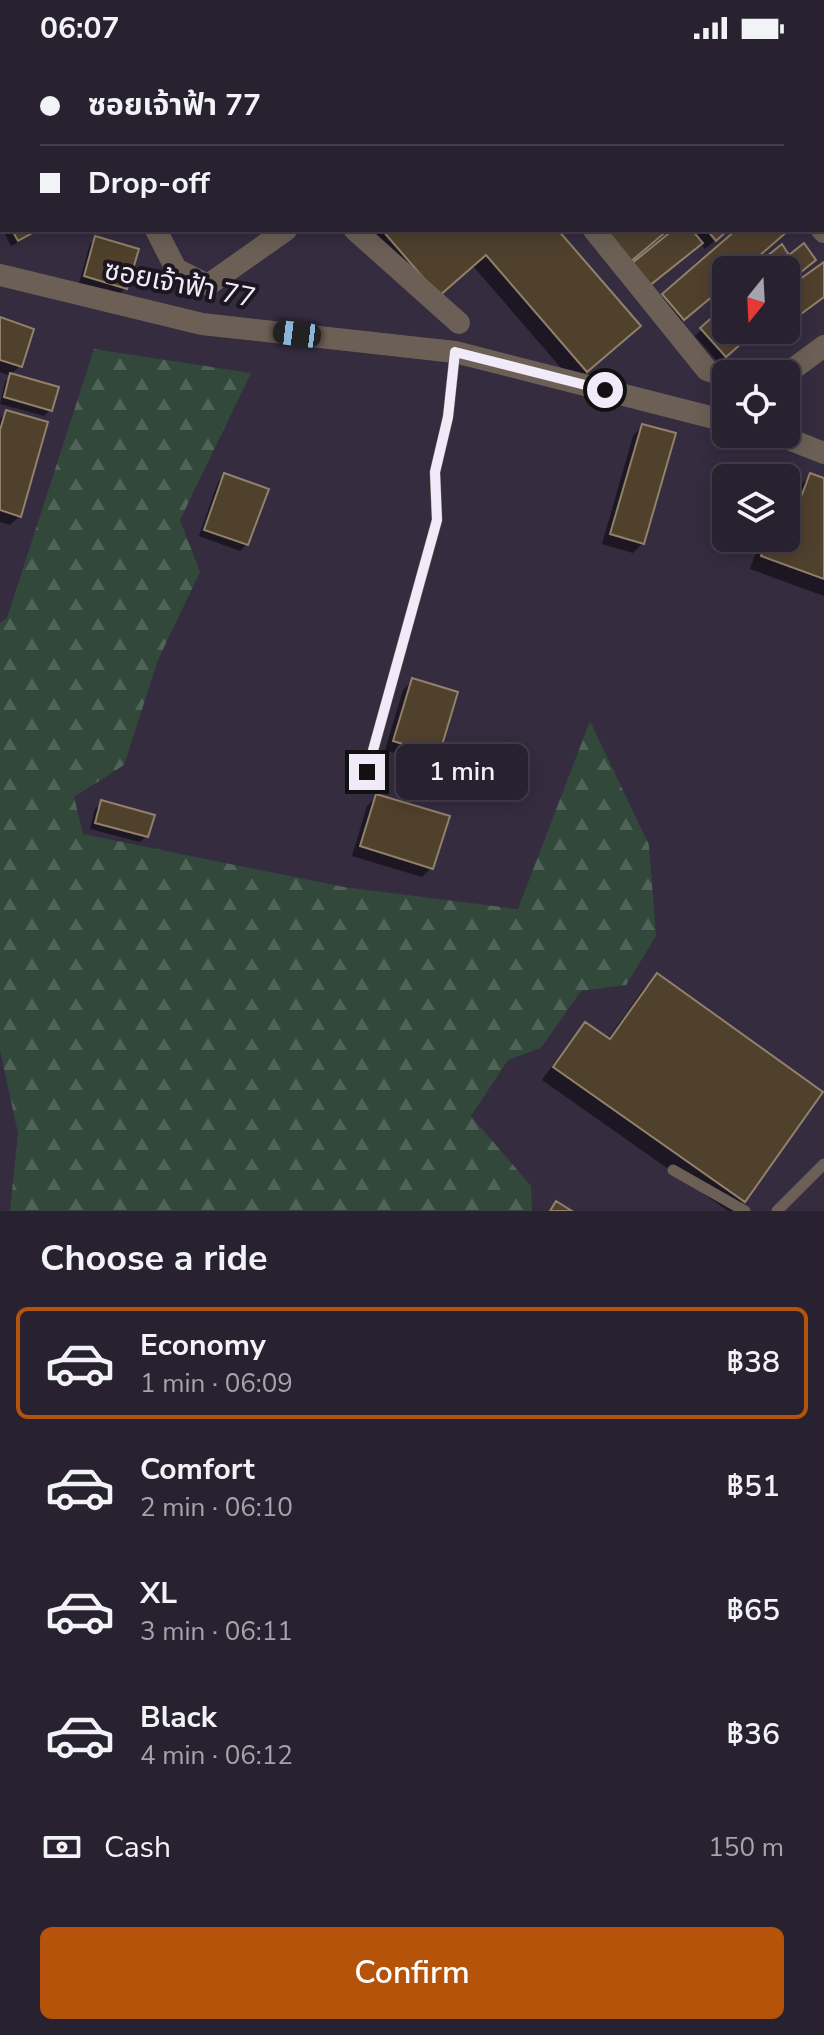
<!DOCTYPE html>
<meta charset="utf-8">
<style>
body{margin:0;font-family:"Nunito Sans","Noto Sans Thai",sans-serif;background:#342e3c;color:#f1f3f6;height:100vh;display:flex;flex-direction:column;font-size:30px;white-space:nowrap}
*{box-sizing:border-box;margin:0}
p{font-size:26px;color:#a5a3ab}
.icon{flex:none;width:44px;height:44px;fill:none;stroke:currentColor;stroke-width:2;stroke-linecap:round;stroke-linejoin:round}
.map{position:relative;height:1155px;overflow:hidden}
.panel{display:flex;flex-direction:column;background:#282130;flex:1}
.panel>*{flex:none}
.guide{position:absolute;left:0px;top:0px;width:824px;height:176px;box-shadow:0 4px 20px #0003,0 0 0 2px #443e4c;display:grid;align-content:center;height:176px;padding:0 40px;background:#282130}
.needle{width:52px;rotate:198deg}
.fabs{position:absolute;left:712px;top:200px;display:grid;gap:16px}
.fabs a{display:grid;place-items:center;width:88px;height:88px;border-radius:12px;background:#282130;box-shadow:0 4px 20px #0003,0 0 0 2px #443e4c;font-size:40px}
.end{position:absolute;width:36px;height:36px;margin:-18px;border:10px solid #f1ebf9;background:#111;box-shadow:0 0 0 4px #111}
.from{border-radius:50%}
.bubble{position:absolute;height:56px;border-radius:12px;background:#282130;box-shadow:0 4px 20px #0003,0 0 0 2px #443e4c;font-size:26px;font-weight:600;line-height:56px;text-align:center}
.car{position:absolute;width:24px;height:48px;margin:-24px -12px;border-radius:10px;box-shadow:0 0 6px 2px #0007;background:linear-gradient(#222 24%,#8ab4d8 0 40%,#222 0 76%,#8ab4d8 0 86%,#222 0)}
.guide b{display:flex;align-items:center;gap:28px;height:76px;font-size:30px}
.guide b+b{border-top:2px solid #443e4c}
.guide i{width:20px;height:20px;background:#f1f3f6}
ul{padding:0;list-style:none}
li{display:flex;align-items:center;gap:24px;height:112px;margin:0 16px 12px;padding:0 24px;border:4px solid transparent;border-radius:12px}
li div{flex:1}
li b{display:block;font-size:30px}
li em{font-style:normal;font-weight:600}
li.active{border-color:#b45309}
li>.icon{width:72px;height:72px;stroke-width:1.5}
h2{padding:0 40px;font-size:36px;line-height:96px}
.pay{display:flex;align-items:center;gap:20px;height:88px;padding:0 40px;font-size:30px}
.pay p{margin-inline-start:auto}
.action{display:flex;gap:16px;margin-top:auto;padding:16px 40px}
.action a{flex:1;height:92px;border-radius:12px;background:#b45309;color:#fff;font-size:32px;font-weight:600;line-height:92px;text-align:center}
.status{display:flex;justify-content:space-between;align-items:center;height:56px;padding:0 40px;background:#282130;direction:ltr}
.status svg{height:22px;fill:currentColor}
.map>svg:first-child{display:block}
</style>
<div class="status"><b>06:07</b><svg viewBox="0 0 49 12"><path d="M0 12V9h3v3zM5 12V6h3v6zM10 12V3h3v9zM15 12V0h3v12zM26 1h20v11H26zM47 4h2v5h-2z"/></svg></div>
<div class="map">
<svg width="824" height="1155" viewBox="0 0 824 1155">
<defs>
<pattern id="forest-firs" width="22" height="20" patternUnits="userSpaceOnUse" patternTransform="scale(2)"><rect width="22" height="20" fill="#31483b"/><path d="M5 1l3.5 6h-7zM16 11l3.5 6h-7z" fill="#4f6358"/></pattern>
</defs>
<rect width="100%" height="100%" fill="#352c40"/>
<path fill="url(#forest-firs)" d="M94 293 251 317 180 464 200 516 158 604 124 709 74 741 83 778 344 831 518 853 590 665 649 789 656 880 626 929 581 935 541 992 508 1004 471 1060 531 1130 532 1155H10L18 1077 0 995V567L7 562Z"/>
<path fill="#0007" d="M280 0H429L431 2H276Z
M516 0H574L514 2Z
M584 0H638L582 2Z
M704 0H787L789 2H706Z
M824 8V53L822 55V9Z
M824 70V125L822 127V72Z
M2 130V172L0 168Z
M3 174H41L11 190Z
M359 174H555L626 283 574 327 473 210 425 251Z
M676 174H727L705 193 700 187Z
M739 174H787L742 214H726V227L674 272 654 249Z
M96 182 126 232 119 238 79 227 90 188Z
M726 235V274H755L718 306 695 280 724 253 716 245Z
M0 264 32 274 20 310 10 319 56 332 50 354 44 360 0 348 5 326 11 320 0 316Z
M6 356 20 460 10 469 0 466V363Z
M642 370 643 487 633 497 602 488 633 380Z
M811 419 824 424V540L750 513 761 482H786V465L798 432Z
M224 420 247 488 240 495 199 480 218 426Z
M413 624 437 698 428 708 385 694 403 634Z
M377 740 432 811 422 821 352 800 367 750Z
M102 746 147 780 140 786 90 773 95 753Z
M657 920 743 1144 733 1155H728L542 1024 573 981 585 968 607 984 644 932Z"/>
<path fill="#50412d" stroke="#91816b" stroke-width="2" d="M340 0H432L434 2H342Z
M581 0H640L579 2Z
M721 0H790L791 2H722Z
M2 12V100H0V13Z
M12 174H38L18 185Z
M382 174H558L641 270 587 316 486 199 439 240Z
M601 174H668L629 207Z
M673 174H692L703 187 649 230 631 208Z
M707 174H728L716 185Z
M736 174H789L743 214H726V229L684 264 662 238Z
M95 180 139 193 127 233 84 220Z
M804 187 816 204 786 228V214L751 213 782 188 789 199Z
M824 206V241L790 266 786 260V233Z
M726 249V274H757L726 301 700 272Z
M0 261 34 273 22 311 0 304Z
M10 317 59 331 52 355 4 341Z
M6 354 48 366 21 461 0 454V374Z
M642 368 676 377 644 488 610 478Z
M224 417 269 433 248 489 204 474Z
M810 417 824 422V523L761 500 768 482H786V466L791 468Z
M412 622 458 636 439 699 393 685Z
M376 738 450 760 433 813 360 790Z
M101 744 155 759 148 781 95 767Z
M657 917 823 1036 745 1146 553 1011 585 966 610 983Z
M556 1145 572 1155H550Z"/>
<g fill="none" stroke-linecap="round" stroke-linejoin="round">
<path stroke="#6c6056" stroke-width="11" d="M367 716 437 464 435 416 448 361 455 296
M673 1114 745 1155
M777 1155 824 1108"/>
<path stroke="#6c6056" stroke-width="22" d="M0 0H1
M74 0 75 2
M246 0 247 2
M452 0 453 2
M690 0 691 2
M0 120 2 119
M156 174 176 213 208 229 286 174
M355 174 459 267
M594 174 707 314 726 321
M822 174 824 176
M0 219 202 268 455 296 726 365
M786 318 824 290
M776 378 824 397"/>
</g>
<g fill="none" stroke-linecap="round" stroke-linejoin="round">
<path stroke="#f1ebf9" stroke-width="10" d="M367 716 437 464 435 416 448 361 455 296 605 334"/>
</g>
<g text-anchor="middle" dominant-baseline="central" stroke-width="8" stroke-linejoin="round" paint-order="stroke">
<g font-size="28" fill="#f1ebf9" stroke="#1b1620">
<text transform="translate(180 228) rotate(11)">ซอยเจ้าฟ้า 77</text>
</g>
</g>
</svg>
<div class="fabs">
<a><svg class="needle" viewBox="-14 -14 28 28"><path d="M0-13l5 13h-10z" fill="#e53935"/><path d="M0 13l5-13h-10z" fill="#a5a3ab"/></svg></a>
<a><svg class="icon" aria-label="locate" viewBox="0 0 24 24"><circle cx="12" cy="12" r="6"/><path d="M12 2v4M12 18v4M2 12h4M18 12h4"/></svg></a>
<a><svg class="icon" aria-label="layers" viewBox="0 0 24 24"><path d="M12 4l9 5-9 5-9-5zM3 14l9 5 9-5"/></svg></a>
</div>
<i class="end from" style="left:605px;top:334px"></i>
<i class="end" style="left:367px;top:716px"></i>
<div class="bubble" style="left:396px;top:688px;width:132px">1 min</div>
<i class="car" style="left:297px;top:278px;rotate:277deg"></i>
<div class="guide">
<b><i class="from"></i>ซอยเจ้าฟ้า 77</b>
<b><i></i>Drop-off</b>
</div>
</div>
<section class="panel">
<h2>Choose a ride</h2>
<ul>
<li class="active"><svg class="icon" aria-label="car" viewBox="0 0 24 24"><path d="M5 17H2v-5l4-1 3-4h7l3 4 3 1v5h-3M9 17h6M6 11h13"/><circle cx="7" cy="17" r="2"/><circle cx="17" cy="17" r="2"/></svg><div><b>Economy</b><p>1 min · 06:09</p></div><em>฿38</em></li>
<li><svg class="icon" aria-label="car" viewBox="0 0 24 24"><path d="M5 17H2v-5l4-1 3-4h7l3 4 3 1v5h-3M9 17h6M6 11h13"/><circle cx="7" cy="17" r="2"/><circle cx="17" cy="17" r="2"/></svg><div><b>Comfort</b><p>2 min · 06:10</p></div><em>฿51</em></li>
<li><svg class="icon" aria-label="car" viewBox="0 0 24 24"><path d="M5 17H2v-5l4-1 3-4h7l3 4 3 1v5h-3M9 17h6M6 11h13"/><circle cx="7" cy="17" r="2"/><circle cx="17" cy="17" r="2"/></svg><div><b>XL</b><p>3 min · 06:11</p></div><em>฿65</em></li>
<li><svg class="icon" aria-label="car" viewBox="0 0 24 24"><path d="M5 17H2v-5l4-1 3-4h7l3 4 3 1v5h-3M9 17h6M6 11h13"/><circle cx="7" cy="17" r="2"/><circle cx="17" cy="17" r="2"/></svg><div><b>Black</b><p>4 min · 06:12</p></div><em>฿36</em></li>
</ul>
<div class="pay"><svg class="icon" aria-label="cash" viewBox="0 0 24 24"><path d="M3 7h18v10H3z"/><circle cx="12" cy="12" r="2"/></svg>Cash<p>150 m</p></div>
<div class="action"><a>Confirm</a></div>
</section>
